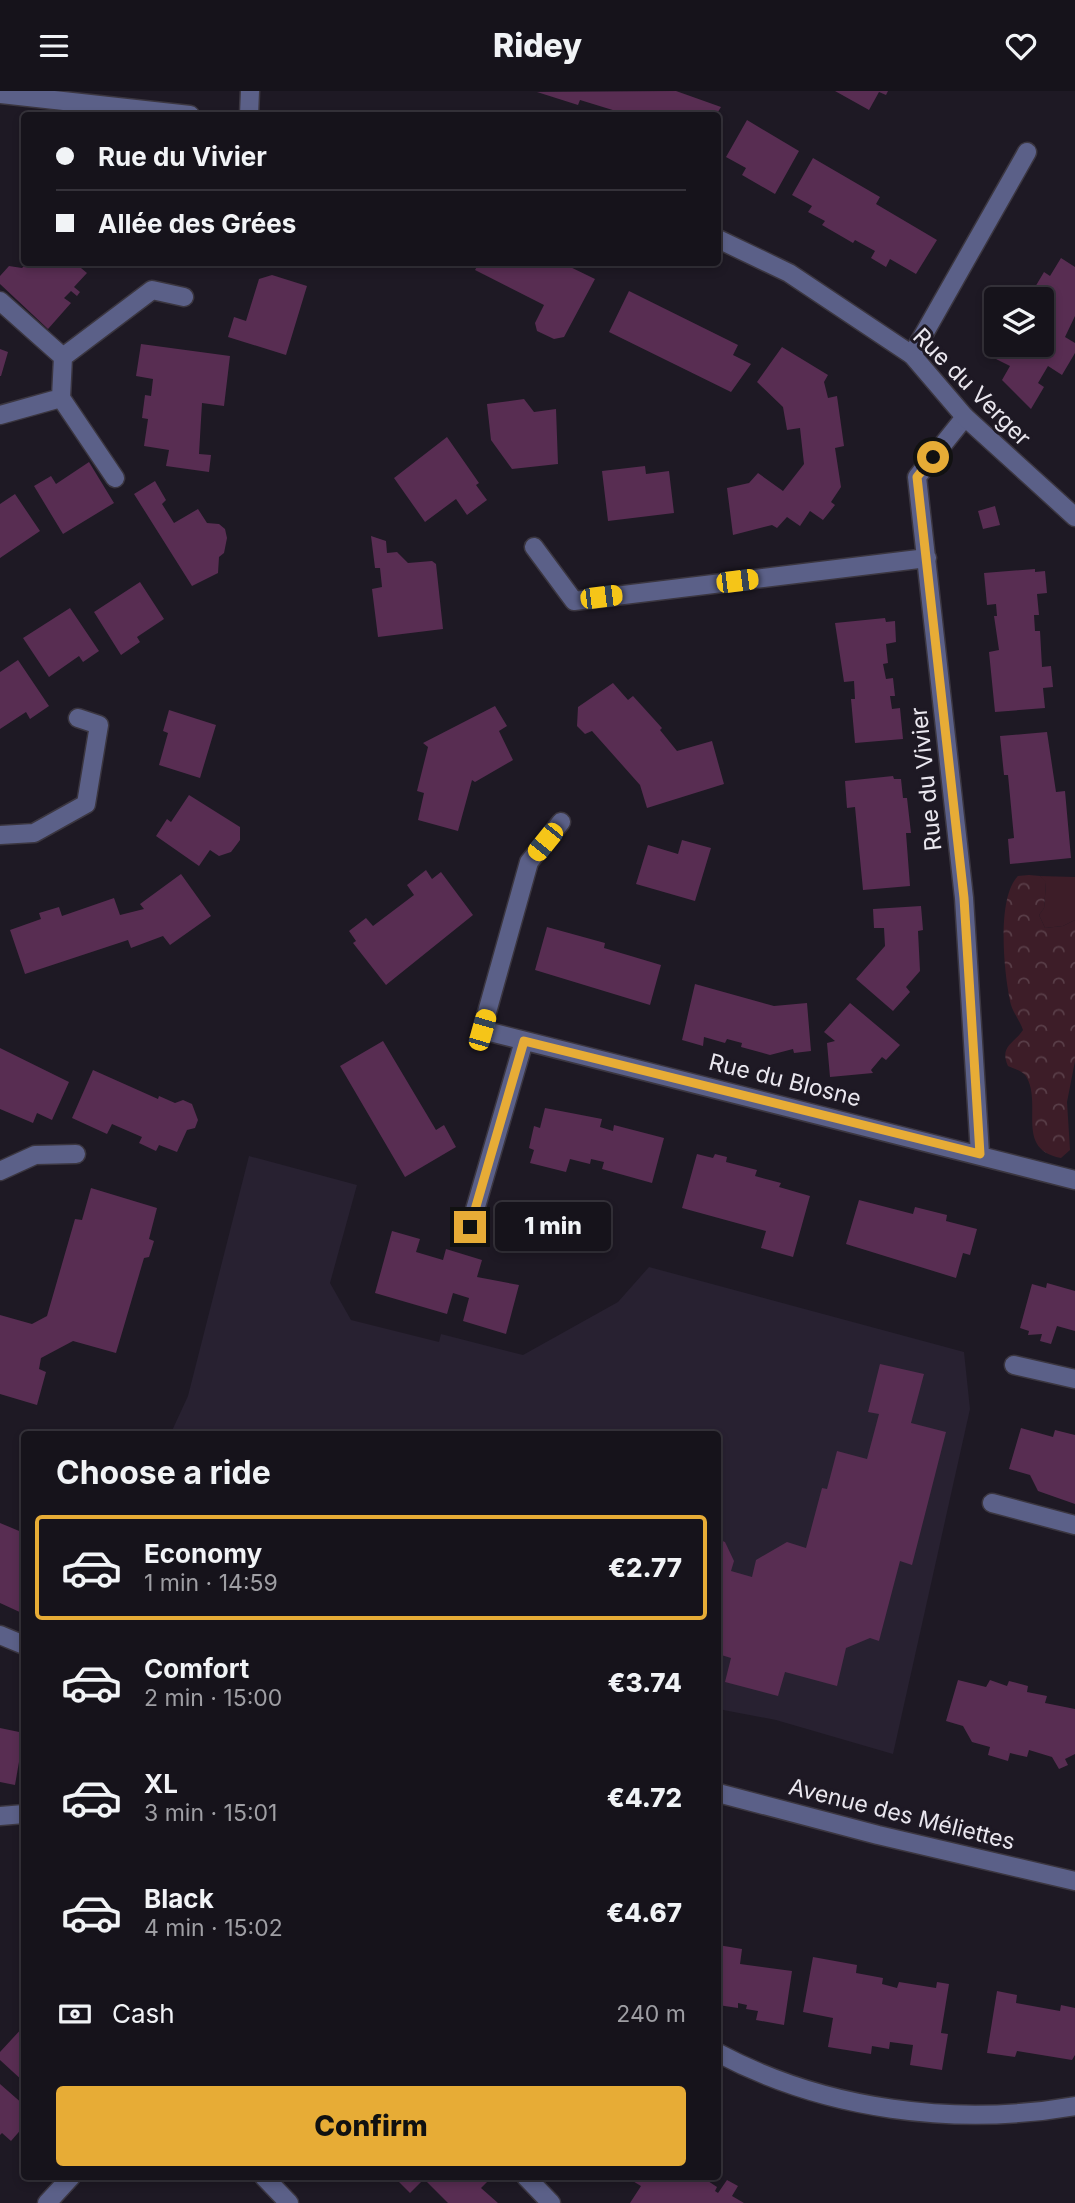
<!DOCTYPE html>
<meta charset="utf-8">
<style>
body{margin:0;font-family:Inter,sans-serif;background:#1f1c24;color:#f1f3f6;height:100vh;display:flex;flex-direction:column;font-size:26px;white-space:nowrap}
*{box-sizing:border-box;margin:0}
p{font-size:23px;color:#9e9ea3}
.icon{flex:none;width:38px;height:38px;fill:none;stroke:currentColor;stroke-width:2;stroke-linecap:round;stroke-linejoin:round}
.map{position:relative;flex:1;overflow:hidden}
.details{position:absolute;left:21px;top:1340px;width:700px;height:749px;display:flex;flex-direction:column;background:#16131b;border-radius:7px;box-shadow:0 4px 10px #0003,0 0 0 2px #35323a}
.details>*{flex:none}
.banner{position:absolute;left:21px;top:21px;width:700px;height:154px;border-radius:7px;box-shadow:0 4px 10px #0003,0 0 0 2px #35323a;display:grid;align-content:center;height:154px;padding:0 35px;background:#16131b}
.tools{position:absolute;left:984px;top:196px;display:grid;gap:14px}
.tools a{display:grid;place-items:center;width:70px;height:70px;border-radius:7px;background:#16131b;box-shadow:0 4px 10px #0003,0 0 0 2px #35323a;font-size:35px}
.end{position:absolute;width:32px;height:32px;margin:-16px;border:9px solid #e7ac36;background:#111;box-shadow:0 0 0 4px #111}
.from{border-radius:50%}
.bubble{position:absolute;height:49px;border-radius:7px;background:#16131b;box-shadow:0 4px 10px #0003,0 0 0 2px #35323a;font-size:23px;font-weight:800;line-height:49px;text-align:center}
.car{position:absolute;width:21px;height:42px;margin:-21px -10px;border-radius:9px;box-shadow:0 0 5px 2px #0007;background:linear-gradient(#f5c518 24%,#345 0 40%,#f5c518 0 76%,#345 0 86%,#f5c518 0)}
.banner b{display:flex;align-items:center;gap:24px;height:66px;font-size:26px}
.banner b+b{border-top:2px solid #35323a}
.banner i{width:18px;height:18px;background:#f1f3f6}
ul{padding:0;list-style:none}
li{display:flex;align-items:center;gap:21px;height:105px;margin:0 14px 10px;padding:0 21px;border:4px solid transparent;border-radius:7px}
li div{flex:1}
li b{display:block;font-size:26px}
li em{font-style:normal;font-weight:800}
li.current{border-color:#e7ac36}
li>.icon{width:63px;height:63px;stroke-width:1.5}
h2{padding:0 35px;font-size:32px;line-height:84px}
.pay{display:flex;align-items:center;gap:18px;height:77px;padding:0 35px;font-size:26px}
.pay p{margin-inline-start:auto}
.action{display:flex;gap:14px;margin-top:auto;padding:14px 35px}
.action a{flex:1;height:80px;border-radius:7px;background:#e7ac36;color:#111;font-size:28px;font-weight:800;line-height:80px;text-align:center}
header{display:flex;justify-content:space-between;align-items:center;height:91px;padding:0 35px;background:#16131b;font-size:32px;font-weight:800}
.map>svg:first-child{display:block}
</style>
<header><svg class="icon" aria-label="menu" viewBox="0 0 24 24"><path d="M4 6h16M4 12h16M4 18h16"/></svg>Ridey<svg class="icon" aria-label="heart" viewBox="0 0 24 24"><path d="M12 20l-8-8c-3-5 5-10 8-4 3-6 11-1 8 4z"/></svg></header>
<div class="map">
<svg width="1075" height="2112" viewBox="0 0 1075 2112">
<defs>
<pattern id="forest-crowns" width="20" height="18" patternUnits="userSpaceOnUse" patternTransform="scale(1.75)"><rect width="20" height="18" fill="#3d1d28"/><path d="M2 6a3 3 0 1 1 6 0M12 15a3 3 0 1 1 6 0" fill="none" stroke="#593e48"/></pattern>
</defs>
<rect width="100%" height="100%" fill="#1e1924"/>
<path fill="#282131" d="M249 1065 357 1094 330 1192 351 1229 439 1251 441 1243 523 1264 618 1211 649 1176 964 1261 970 1318 893 1663 776 1629 718 1618V1344H170L188 1305Z"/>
<path fill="#3d1d28" d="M1040 785 1075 786V829L1063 835 1045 837 1039 824 1044 817 1046 792Z"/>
<path fill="url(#forest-crowns)" d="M1029 784 1040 785 1046 791 1044 817 1039 824 1045 837 1063 835 1075 829V970L1067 1011 1070 1059 1061 1067C1015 1059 1042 1015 1027 987 1024 980 1014 978 1008 975 999 955 1014 953 1023 939 1020 930 1014 923 1011 914 1004 884 996 807 1018 785Z"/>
<path fill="#582d52" d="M676 0 721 16 716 24H629L580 9 578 14 537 1Z
M835 0H888L886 4 879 1 869 19Z
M747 29 799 60 775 103 742 84 746 77 726 66Z
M813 67 880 106 876 113 937 149 916 183 890 168 886 176 871 167 875 160 855 149 853 152 822 134 825 130 808 121 812 115 792 104Z
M1061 167 1075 176V225L1065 246 1075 252V262L1062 284 1048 275 1038 292 1044 296 1031 318 1002 289 1010 275 996 268 1004 254H1041V208H1028L1044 181 1050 185Z
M27 172H75L87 182 74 196 80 201 77 205 71 200 64 207 71 212 48 238 0 193V185L9 175 22 177Z
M479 172H562L595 188 564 246 554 248 537 240 535 232 544 214 475 179Z
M272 184 307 195 286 264 228 246 234 226 246 230 259 188Z
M629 200 738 254 733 264 751 273 731 301 609 241Z
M141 253 230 265 224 315 202 312 199 363 211 364 209 381 166 375 169 359 144 355 148 328 142 327 145 304 151 305 153 288 136 285Z
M782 256 828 284 824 291 828 307 837 305 844 355 835 357 841 396 831 411 835 414 823 429 810 420 800 435 787 426 777 437 772 434 733 444 727 397 749 392 758 382 783 400 804 373 800 337 787 339 783 316 757 291Z
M0 258 8 261 1 285H0Z
M524 308 534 321 556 318 558 373 512 378 491 349 487 313Z
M447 346 479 392 476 394 487 409 467 424 456 408 425 431 394 387Z
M89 371 114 412 63 443 34 395 51 385 56 393Z
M645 375 646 383 669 380 674 422 608 430 602 380Z
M155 390 166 409 162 413 174 432 198 418 207 432 219 433 225 438 227 447 224 462 219 466 218 482 192 495 134 403Z
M15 403 40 440 0 467V413Z
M995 415 1000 434 983 438 978 420Z
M371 445 386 450 387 462 397 461 408 472 432 470 436 473 443 538 378 546 372 498 382 496 380 477H375Z
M1035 478V481L1045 480 1047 502 1037 503 1039 524H1034L1035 540H1040L1042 576 1051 575 1053 596 1043 597 1045 617 995 621 989 561 999 559 994 525H997L996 513 987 514 984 482Z
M140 491 164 528 137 546 140 551 121 564 94 521Z
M70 517 99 560 83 571 79 565 49 586 23 547Z
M885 527 886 531 895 530 896 551 886 553 888 572 883 573 886 588 893 587 895 605H890L892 618 900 617 903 648 855 652 851 608H855L854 590 844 591 835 532Z
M18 569 49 615 30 628 26 621 0 638V581Z
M613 592 628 609 633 605 662 637 660 639 677 660 712 650 724 693 647 717 640 694 592 640 585 643 577 635 578 616Z
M495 615 507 635 499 640 513 669 475 691 472 689 458 740 418 729 424 702 417 700 428 656 423 652Z
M169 619 216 634 200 687 159 674 168 642 163 640Z
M1047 641 1056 701 1065 700 1071 767 1010 773 1008 748 1014 747 1008 684H1004L1000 645Z
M893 685 894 688H901L903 707H907L911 742H906L910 795 863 799 855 716 847 717 845 690Z
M189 704 240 736V749L231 761 219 765 210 759 199 775 156 745 167 728 171 731Z
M682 749 711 757 695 810 636 793 648 754 678 763Z
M426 779 432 788 441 781 473 824 386 894 353 852 356 850 349 840 366 827 373 835 414 804 407 794Z
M181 783 211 825 170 854 163 845 131 857 128 849 25 883 10 839 41 828 39 822 59 816 62 825 114 807 120 824 144 818 140 813Z
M921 815 923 839 918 840 920 880 906 896 910 901 893 920 856 888 885 855 884 837H874L873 818Z
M547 836 605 852 604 857 661 874 650 914 535 879Z
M695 893 774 915 807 912 811 960 794 962 793 958 770 964 741 956 742 952 727 948 725 952 704 946 703 955 682 949Z
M850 912 900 954 886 969 882 966 871 979 873 982 830 986 827 952 835 950 824 941Z
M383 950 436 1039 444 1034 456 1056 405 1086 340 975Z
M0 957 69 991 52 1029 37 1022 33 1032 0 1018Z
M93 979 158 1008 159 1005 175 1012 183 1009 192 1013 198 1029 195 1037 187 1039 177 1061 159 1054 156 1060 139 1052 142 1046 112 1033 107 1043 72 1027Z
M545 1017 602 1028 600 1036 613 1040 614 1034 664 1047 652 1092 602 1078 604 1071 591 1068 590 1073 570 1068 566 1081 530 1072 534 1059 529 1057 534 1035 540 1037Z
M697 1063 713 1067 715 1063 727 1066 726 1071 757 1079 755 1085 781 1092 779 1096 810 1105 793 1166 761 1157 766 1140 682 1117Z
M91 1097 157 1117 149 1148 154 1150 149 1166 144 1167 116 1262 73 1250 41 1267 39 1278 46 1281 37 1314 0 1303V1224L32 1233 47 1225 75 1128 82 1129Z
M859 1109 913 1123 915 1116 947 1124 946 1130 977 1138 970 1164 963 1162 956 1187 846 1153Z
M392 1140 420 1148 416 1161 443 1169 446 1158 482 1169 477 1186 519 1194 506 1243 463 1230 469 1207 453 1202 447 1223 375 1202Z
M1047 1192 1075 1200V1240L1057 1235 1051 1253 1040 1250 1042 1243 1028 1244 1029 1240 1020 1237 1032 1193 1046 1197Z
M880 1273 924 1283 911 1332 946 1341 912 1474 900 1470 879 1550 870 1547 846 1557 837 1595 785 1581 778 1605 725 1591 731 1567 718 1563V1448L725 1451 734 1470 731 1480 752 1486 756 1469 787 1451 806 1457 822 1397 827 1398 837 1360 867 1368 879 1323 868 1321Z
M1021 1337 1053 1346 1055 1339 1075 1344V1413L1038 1400 1030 1384 1009 1378Z
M0 1432 24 1442V1523L0 1512Z
M958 1589 986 1596 990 1589 1007 1595 1009 1590 1028 1595 1027 1601 1047 1605 1045 1612 1075 1618V1663L1065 1668 1068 1674 1059 1678 1052 1666 1029 1659 1027 1666 1010 1662 1008 1670 988 1664 990 1656 972 1651 963 1635 946 1630Z
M0 1637 24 1642 15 1694 0 1691Z
M718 1854 742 1858 740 1873 792 1880 784 1934 756 1929 758 1920 746 1918 747 1914 738 1912V1917L718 1914Z
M813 1866 857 1874 856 1882 883 1887 882 1893 897 1897 899 1891 936 1897 937 1891 949 1893 941 1942 948 1943 942 1979 910 1974 913 1954 890 1951 889 1958 872 1955 871 1963 828 1956 833 1927 803 1921Z
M997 1900 1017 1904 1016 1912 1060 1920 1061 1914 1075 1917V1964L1072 1969 1017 1960 1015 1966 987 1962Z
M24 1935V1991L0 1969V1961Z
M0 1993 24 2014V2035L11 2050 2 2042 0 2044Z
M394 2086H492L481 2097 498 2112H448L424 2088 410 2102Z
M626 2086H702L717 2096 715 2100 718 2102 727 2089 738 2095 732 2105 744 2112H630L641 2095Z"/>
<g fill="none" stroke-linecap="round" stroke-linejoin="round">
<g stroke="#3b3640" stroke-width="21">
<path id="minor" d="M249 24 250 0
M0 210 63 266
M912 264 1027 61
M61 307 115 387
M0 324 61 307 63 266 152 199 184 206
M965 326 917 386 964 807 980 1063
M534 456 574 510 927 467
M561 731 529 771 482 939 1075 1089
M0 744 34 742 86 713 99 634 78 627
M0 1080 35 1064 76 1063
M470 1136 524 950
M1014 1274 1075 1288
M992 1412 1075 1434
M0 1544 24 1554
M0 1725 24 1723
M718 1962C825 2019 956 2036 1075 2015
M264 2086 289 2112
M526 2086 551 2112"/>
</g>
<g stroke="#3b3640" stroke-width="21">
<path id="tertiary" d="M0 3 190 24
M718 148 789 182 912 264 965 326 1075 426
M718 1702 878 1744 1075 1790
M47 2112 71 2086"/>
</g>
<use href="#minor" stroke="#5b6088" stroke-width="18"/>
<use href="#tertiary" stroke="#5b6088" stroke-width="18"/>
</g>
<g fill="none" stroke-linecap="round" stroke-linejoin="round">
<path stroke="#e7ac36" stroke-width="9" d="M470 1136 524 950 980 1063 964 807 917 386 933 366"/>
</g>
<g text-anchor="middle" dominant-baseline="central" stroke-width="6" stroke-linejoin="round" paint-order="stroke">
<g font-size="23" fill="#eae7ef" stroke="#1e1924">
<text transform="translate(972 296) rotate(45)">Rue du Verger</text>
<text transform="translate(926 688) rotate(-96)">Rue du Vivier</text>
<text transform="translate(785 989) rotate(14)">Rue du Blosne</text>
<text transform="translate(902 1723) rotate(14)">Avenue des Méliettes</text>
</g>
</g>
</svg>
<div class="tools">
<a><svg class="icon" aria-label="layers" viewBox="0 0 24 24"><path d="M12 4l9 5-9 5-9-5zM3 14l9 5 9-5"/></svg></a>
</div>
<i class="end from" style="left:933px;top:366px"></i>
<i class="end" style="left:470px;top:1136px"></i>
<div class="bubble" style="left:495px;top:1111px;width:116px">1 min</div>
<i class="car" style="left:737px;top:490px;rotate:83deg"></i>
<i class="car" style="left:601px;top:506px;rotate:83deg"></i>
<i class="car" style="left:545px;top:751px;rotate:219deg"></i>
<i class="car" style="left:482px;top:939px;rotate:16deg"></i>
<div class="banner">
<b><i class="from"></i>Rue du Vivier</b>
<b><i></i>Allée des Grées</b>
</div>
<section class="details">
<h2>Choose a ride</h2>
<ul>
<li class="current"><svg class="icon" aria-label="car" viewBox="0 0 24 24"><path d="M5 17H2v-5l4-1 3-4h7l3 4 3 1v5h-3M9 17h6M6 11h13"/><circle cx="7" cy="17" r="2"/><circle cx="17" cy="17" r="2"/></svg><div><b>Economy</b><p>1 min · 14:59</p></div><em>€2.77</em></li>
<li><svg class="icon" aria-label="car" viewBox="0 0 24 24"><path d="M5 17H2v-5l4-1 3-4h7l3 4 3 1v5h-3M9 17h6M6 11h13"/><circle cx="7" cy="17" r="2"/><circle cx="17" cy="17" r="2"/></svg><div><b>Comfort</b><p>2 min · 15:00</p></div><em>€3.74</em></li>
<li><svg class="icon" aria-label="car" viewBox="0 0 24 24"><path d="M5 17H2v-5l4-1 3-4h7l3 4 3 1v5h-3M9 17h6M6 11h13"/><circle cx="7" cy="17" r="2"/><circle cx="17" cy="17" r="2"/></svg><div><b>XL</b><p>3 min · 15:01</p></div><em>€4.72</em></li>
<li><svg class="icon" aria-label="car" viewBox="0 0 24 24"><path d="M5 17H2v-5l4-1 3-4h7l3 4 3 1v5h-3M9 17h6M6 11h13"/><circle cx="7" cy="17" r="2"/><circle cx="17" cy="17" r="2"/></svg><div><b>Black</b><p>4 min · 15:02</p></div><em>€4.67</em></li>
</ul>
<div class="pay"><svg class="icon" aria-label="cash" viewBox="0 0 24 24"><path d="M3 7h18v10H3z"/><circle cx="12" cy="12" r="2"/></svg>Cash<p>240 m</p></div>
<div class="action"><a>Confirm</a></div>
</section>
</div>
